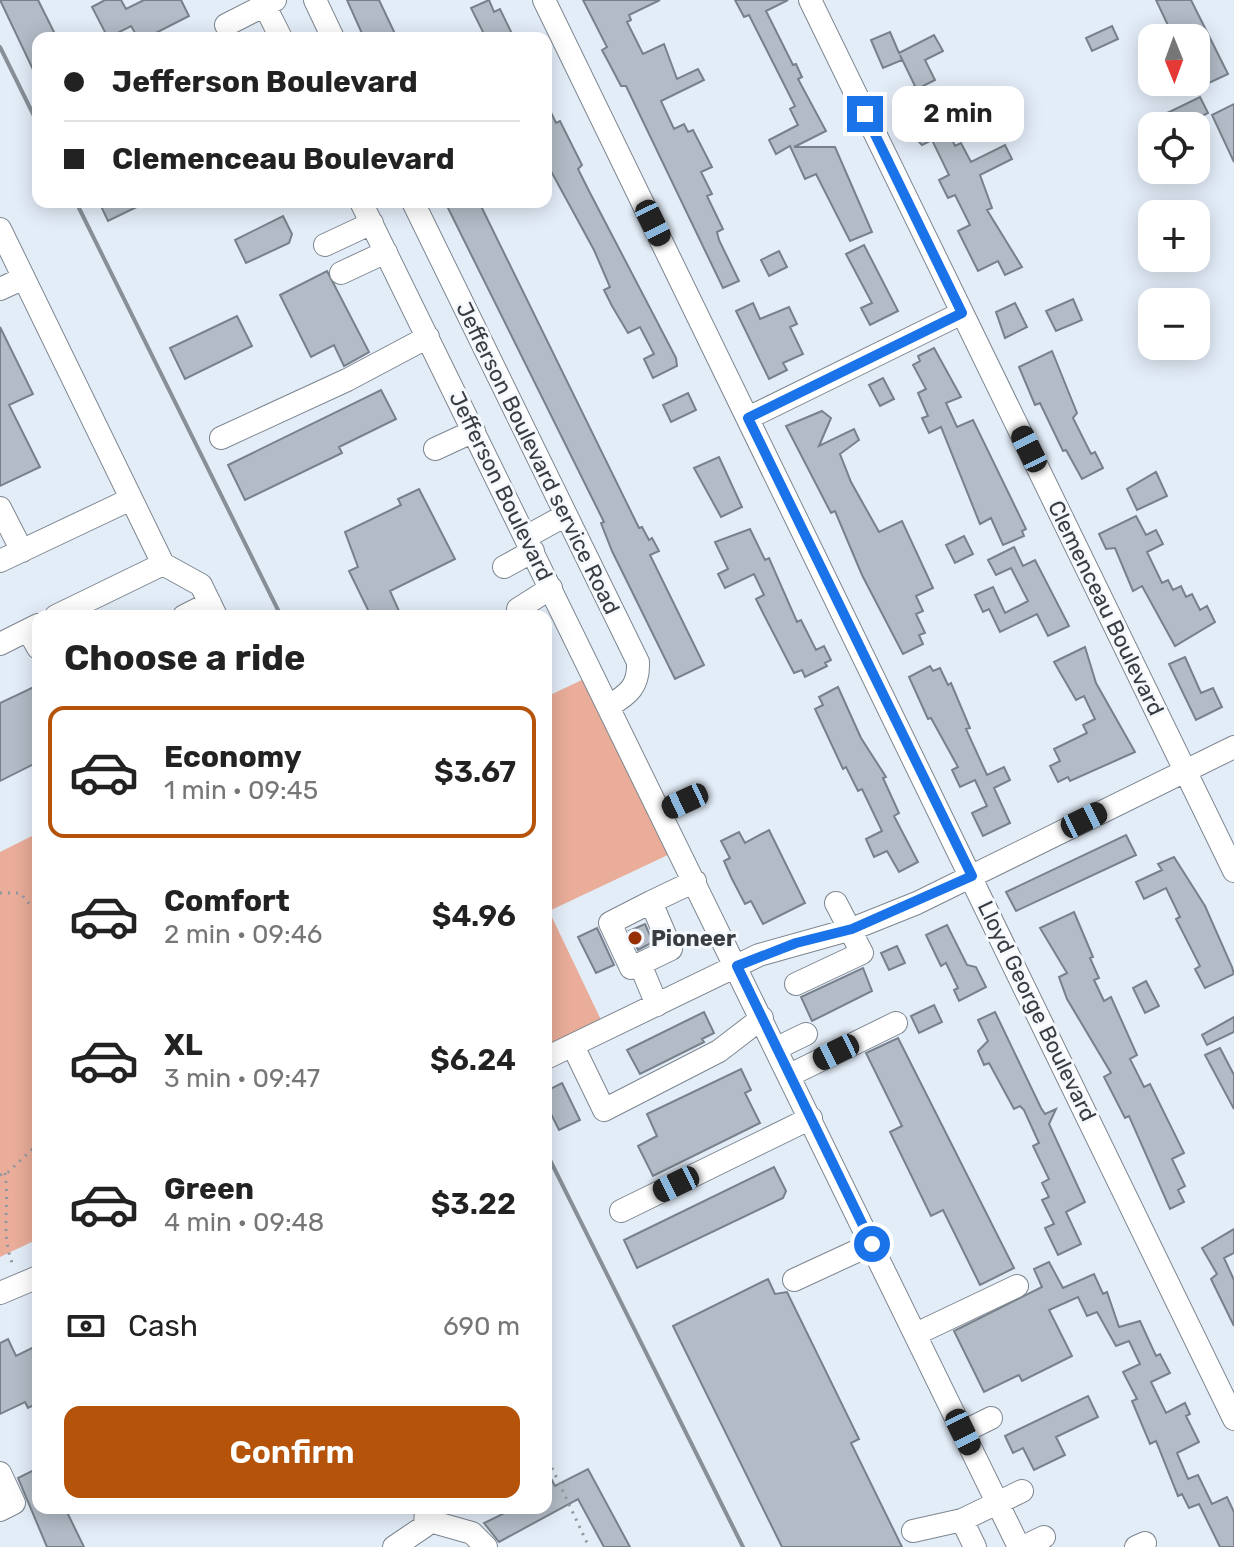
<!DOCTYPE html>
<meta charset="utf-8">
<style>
body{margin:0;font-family:Rubik,sans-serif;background:#f6f6f6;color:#222;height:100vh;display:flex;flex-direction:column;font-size:30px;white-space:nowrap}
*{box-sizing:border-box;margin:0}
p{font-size:26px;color:#767676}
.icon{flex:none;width:44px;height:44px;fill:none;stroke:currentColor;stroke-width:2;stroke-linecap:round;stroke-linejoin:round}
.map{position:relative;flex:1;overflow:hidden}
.panel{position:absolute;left:32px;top:610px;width:520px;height:904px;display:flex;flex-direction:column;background:#fff;border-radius:16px;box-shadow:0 4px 20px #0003}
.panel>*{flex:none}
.hud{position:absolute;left:32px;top:32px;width:520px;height:176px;border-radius:16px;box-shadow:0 4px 20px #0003;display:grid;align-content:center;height:176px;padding:0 32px;background:#fff}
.needle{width:52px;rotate:179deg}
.controls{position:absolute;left:1138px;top:24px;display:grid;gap:16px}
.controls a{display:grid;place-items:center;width:72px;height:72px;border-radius:16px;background:#fff;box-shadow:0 4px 20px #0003;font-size:40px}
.end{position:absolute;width:36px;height:36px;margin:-18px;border:10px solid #1a73e8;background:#fff;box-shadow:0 0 0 4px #fff}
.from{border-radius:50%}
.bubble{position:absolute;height:56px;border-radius:16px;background:#fff;box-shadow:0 4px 20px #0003;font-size:26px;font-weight:600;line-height:56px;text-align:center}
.car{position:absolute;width:24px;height:48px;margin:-24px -12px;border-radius:10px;box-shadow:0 0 6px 2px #0007;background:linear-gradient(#222 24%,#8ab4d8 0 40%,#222 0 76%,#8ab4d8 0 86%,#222 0)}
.hud b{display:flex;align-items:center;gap:28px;height:76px;font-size:30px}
.hud b+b{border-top:2px solid #e0e0e0}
.hud i{width:20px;height:20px;background:#222}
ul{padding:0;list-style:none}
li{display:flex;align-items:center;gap:24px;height:132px;margin:0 16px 12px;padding:0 16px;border:4px solid transparent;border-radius:16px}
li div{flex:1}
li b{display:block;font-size:30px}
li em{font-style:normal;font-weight:600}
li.on{border-color:#b45309}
li>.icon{width:72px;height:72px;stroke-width:1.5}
h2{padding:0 32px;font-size:36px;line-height:96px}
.pay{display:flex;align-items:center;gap:20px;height:88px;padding:0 32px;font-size:30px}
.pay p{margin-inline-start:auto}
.cta{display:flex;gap:16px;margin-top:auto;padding:16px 32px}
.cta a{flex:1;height:92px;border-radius:16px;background:#b45309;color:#fff;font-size:32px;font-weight:600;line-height:92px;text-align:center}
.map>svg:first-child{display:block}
</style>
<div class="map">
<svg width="1234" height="1547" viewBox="0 0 1234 1547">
<rect width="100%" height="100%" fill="#e3edf8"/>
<path fill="#e9ad99" d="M584 679 672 853 549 911 602 1022 546 1048V697Z
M38 833V1239L0 1257V852Z"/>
<path fill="#b2bbc6" stroke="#78818b" stroke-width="2" d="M0 0H38L57 38H38V80Z
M105 0H121L126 9 144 0H181L189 16 146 38H138L131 26 108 38 92 7Z
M347 0H379L397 38H364Z
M489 0 494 12 500 9 514 38H486L471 8Z
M583 0H660L629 15 631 20 627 22 643 54 664 44 677 79 698 69 704 80 661 101 674 129 684 124 688 132 693 130 712 167 701 172 712 194 707 196 723 229 717 232 719 240 739 281 723 288 626 86H621L609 63 602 50 607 47Z
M735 0H788L766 11 793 65 796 64 802 77 798 79 826 131 794 147H835L872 232 850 241 816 174 805 179 790 146 776 154 769 140 798 125 790 109 795 106 749 15 744 17Z
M1156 0H1191L1228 74 1196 89V38H1174Z
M1112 26 1118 39 1092 51 1086 38Z
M890 32 899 53 934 35 943 51 925 60 935 80 923 86 940 124 944 122 955 146 961 143 971 162 1005 145 1012 159 980 175 992 208 987 210 1022 267 1005 275 998 261 978 271 958 231 970 225 955 195 948 198 939 180 949 175 932 140 922 145 918 141 900 103 907 100 903 92 915 86 900 55 902 60 883 68 871 40Z
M1200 97 1208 113 1181 126 1176 121 1170 124 1165 114Z
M546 102 556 123 560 121 582 165 578 169 589 191 676 358 677 366 653 378 644 359 654 354 640 327 628 333 612 306 604 290 610 287 594 250 546 162Z
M1234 104V162L1212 115Z
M99 202H147L108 221Z
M445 202H479L639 528 642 527 649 540 652 538 659 551 650 555 704 665 675 679 612 551 601 523 604 522Z
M283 216 292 234 289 243 246 263 235 240Z
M864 245 898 311 870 325 861 308 872 303 846 254Z
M779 251 787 267 769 276 761 260Z
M327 271 369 352 344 366 334 345 311 357 280 295Z
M1073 299 1082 320 1056 331 1046 311Z
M753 303 760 319 789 307 797 324 790 327 803 354 783 363 787 370 769 379 736 311Z
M1015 303 1027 327 1005 338 996 312Z
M237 316 252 346 185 379 170 348Z
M0 327 33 394 9 405 40 467 0 486Z
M934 348 961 397 946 403 957 427 973 420 1026 529 1022 531 1024 536 1003 545 991 518 980 524 941 427 929 433 922 418 928 416 918 393 926 389 913 365 920 361 918 356Z
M1052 351 1077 413 1073 418 1091 454 1095 452 1103 468 1082 479 1066 450 1063 451 1040 403 1035 405 1019 367Z
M883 378 894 399 880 406 869 385Z
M381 390 396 419 339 447 342 453 245 500 228 465Z
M688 393 696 410 671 422 663 405Z
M822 411 831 418 819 446 854 429 859 440 840 454 851 482 879 532 902 521 933 588 916 596 923 611 916 614 925 633 919 635 923 644 903 654 862 575 835 511 831 513 786 426Z
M719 457 742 507 721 517 694 468Z
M1156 472 1167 496 1137 510 1127 489Z
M419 489 455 559 390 591 399 611 388 616H371L349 571 358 567 345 532 401 505 398 499Z
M1136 516 1146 535 1156 530 1163 544 1147 552 1162 583 1168 580 1173 590 1181 586 1186 597 1192 594 1200 610 1207 606 1215 622 1175 646 1142 586 1133 591 1115 548 1106 549 1099 534Z
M750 529 765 560 769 558 797 622 801 620 816 650 824 646 831 660 825 663 827 666 805 677 802 670 794 673 764 615 756 599 764 595 754 574 725 588 718 574 728 569 715 542Z
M964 536 973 554 955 563 946 545Z
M1014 547 1023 566 1035 560 1069 626 1048 636 1037 614 1000 632 989 609 983 612 975 595 993 587 1005 613 1028 601 1011 568 996 575 988 560Z
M1085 647 1096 683 1135 752 1070 781 1068 777 1058 782 1050 766 1060 761 1054 749 1087 733 1083 725 1095 719 1084 696 1076 700 1054 662Z
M1185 657 1201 693 1213 688 1222 707 1196 720 1169 664Z
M930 666 933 671 940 668 948 685 951 683 970 728 966 729 987 775 1004 767 1010 780 994 788 1010 823 983 836 972 813 987 806 975 780 960 787 952 770 958 767 931 718 928 719 909 677Z
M38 685V762L0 781V703Z
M838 687 861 738 886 777 883 778 899 813 894 816 918 862 899 872 887 851 874 857 866 839 882 831 862 789 858 791 846 767 843 769 815 709 823 705 819 697Z
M769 830 805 903 763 924 751 901 745 904 731 877 724 861 730 858 721 841 739 832 745 843Z
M1126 835 1136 855 1016 911 1006 892Z
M1174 857 1205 906 1232 967 1234 974 1205 988 1195 969 1200 966 1176 919 1180 917 1166 888 1144 899 1136 882 1162 870 1158 864Z
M1074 912 1093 957 1090 958 1099 978 1094 980 1104 1001 1111 997 1137 1055 1130 1059 1144 1087 1150 1084 1184 1153 1172 1159 1185 1186 1178 1190 1184 1202 1170 1209 1129 1116 1125 1118 1104 1077 1111 1073 1067 999 1059 977 1067 973 1040 928Z
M645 924 653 942 638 950 629 931Z
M947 925 967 965 976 967 986 987 959 1001 954 990 958 988 946 963 941 966 926 935Z
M597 928 614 965 596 973 578 937Z
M897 946 905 963 889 970 881 953Z
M863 968 872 991 812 1021 801 997Z
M1146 981 1159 1006 1145 1013 1133 988Z
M934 1005 942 1022 919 1033 911 1016Z
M704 1012 714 1033 702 1039 704 1042 640 1074 627 1050Z
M995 1012 1041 1108 1045 1114 1056 1109 1049 1124 1085 1202 1066 1212 1081 1244 1058 1255 1045 1228 1054 1224 1042 1200 1049 1197 1042 1183 1049 1179 1033 1146 1039 1143 1024 1110 1020 1106 1014 1109 989 1063 984 1065 978 1051 988 1041 978 1020Z
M1234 1017V1032L1207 1045 1202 1035Z
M898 1038 1014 1268 980 1285 943 1210 931 1216 890 1132 902 1126 866 1053Z
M1220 1048 1234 1075V1109L1205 1055Z
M741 1069 751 1090 745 1093 760 1123 653 1176 638 1146 657 1136 647 1114Z
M562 1083 580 1120 559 1130 546 1104V1091Z
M774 1167 786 1191 783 1198 637 1268 624 1240Z
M1234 1229V1253L1224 1258 1234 1280V1326L1211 1279 1217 1274 1202 1248Z
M1049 1262 1063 1288 1094 1274 1103 1294 1107 1292 1119 1327 1140 1321 1156 1356 1160 1354 1170 1373 1151 1382 1166 1413 1185 1403 1190 1414 1186 1416 1199 1442 1177 1453 1188 1479 1198 1475 1212 1504 1227 1497 1234 1512V1547H1220L1199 1504 1189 1508 1182 1494 1178 1496 1156 1441 1150 1444 1132 1401 1137 1399 1123 1372 1140 1364 1129 1341 1116 1346 1097 1312 1087 1316 1078 1297 1049 1310 1072 1356 1022 1381 1019 1375 984 1392 954 1331 1042 1287 1034 1269Z
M768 1279 775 1294 787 1292 859 1439 851 1443 902 1547H782L673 1326Z
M8 1339 16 1356 38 1345V1403L28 1408 25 1402 0 1414V1343Z
M1088 1396 1098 1417 1056 1437 1065 1455 1034 1470 1023 1448 1013 1453 1005 1436Z
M38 1468V1508H65L84 1547H47L18 1478Z
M546 1469 555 1486 588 1469 630 1547H604L578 1499 499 1542 484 1523 515 1508H546Z"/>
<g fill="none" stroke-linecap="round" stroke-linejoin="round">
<g stroke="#7d8690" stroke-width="24">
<path id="minor" d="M262 0 281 38
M315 0 333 38
M544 0 1234 1419
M810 0 1234 871
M226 25 275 0
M361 202 1019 1547
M413 202 638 662C639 686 629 694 609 706
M0 229 163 564 201 585 216 616
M325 245 372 223
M341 273 386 252
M0 289 24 278
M748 418 962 313
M221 438 347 380 428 337
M435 449 474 431
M0 508 22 551
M526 537 566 515
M0 561 131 499
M504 567 533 551
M518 609 551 588
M56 616 163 564
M184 616 210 603
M28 630 38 648
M0 644 38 625
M661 812 692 798
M640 964 631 968 610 923 651 902
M796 984 862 953 836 903
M657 1005 640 964 671 949 651 902 695 881
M573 1046 604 1110 719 1051 762 1018
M777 1048 806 1034
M546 1058 759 955 852 929 917 903 1234 747
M790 1075 896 1023
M621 1211 811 1118
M794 1280 872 1244
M0 1293 38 1277
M916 1334 1017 1286
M963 1432 991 1418
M0 1473 14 1503 0 1510
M426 1520 472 1533 486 1547
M913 1531 962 1520
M394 1547 425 1526 426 1509
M975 1547 962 1520 1022 1491
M1023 1547 1044 1537
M1136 1547 1145 1543"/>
</g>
<path stroke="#90979f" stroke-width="3" stroke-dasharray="2 6" stroke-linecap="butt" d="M0 893H20L38 914
M5 1173C10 1206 0 1234 13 1265
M0 1175 8 1172 38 1144
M552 1468 589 1547"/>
<use href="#minor" stroke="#fff" stroke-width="22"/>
<path stroke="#888f97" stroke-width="4" d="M0 47 38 124
M76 202 281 616
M546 1152 743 1547"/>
</g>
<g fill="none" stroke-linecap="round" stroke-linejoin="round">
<path stroke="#1a73e8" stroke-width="10" d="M865 114 962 313 748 418 972 876 852 929 796 943 737 966 872 1244"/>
</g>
<circle fill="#963105" stroke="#f5f9fe" stroke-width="3" cx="635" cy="938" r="8"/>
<g text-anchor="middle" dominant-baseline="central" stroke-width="6" stroke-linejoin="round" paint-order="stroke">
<g font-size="22" fill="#393d41" stroke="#f5f9fe">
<text transform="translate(538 458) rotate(64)">Jefferson Boulevard service Road</text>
<text transform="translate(501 486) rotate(64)">Jefferson Boulevard</text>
<text transform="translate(1106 608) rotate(64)">Clemenceau Boulevard</text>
<text transform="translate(1037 1011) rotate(64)">Lloyd George Boulevard</text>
</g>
<g font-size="22" font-weight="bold" fill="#393d41" stroke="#f5f9fe" text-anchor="start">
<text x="651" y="938">Pioneer</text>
</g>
</g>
</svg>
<div class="controls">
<a><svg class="needle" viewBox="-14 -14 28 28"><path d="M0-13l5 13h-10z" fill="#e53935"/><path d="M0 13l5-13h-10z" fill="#767676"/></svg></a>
<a><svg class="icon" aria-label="locate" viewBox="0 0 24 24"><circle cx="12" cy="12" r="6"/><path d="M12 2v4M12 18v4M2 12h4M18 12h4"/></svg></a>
<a>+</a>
<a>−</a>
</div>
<i class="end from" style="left:872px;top:1244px"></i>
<i class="end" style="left:865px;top:114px"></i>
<div class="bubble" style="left:892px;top:86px;width:132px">2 min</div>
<i class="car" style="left:653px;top:223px;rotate:154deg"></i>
<i class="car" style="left:1029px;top:449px;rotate:334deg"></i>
<i class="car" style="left:685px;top:801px;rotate:245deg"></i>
<i class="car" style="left:1084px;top:820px;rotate:64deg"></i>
<i class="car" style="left:836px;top:1052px;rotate:244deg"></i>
<i class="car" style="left:676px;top:1184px;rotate:244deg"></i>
<i class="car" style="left:963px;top:1432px;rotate:154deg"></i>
<div class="hud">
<b><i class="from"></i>Jefferson Boulevard</b>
<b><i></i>Clemenceau Boulevard</b>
</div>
<section class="panel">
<h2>Choose a ride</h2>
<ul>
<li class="on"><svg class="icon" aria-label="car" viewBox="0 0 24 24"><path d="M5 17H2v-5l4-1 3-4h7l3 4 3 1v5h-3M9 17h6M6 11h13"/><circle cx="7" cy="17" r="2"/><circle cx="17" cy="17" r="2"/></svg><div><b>Economy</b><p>1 min · 09:45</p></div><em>$3.67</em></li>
<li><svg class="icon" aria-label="car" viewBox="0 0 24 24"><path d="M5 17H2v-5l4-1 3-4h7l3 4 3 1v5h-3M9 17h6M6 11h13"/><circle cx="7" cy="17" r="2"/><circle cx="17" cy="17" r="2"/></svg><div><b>Comfort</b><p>2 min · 09:46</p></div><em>$4.96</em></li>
<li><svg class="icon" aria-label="car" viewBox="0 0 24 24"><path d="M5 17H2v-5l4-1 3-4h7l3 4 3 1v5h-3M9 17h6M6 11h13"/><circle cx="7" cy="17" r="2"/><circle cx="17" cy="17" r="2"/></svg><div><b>XL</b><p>3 min · 09:47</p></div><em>$6.24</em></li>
<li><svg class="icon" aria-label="car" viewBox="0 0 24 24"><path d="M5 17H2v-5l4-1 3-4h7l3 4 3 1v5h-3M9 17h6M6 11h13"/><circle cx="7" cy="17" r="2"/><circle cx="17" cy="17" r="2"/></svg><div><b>Green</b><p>4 min · 09:48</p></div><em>$3.22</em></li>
</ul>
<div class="pay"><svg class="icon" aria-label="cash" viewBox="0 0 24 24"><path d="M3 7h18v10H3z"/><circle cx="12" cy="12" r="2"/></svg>Cash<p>690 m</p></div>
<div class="cta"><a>Confirm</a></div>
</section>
</div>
